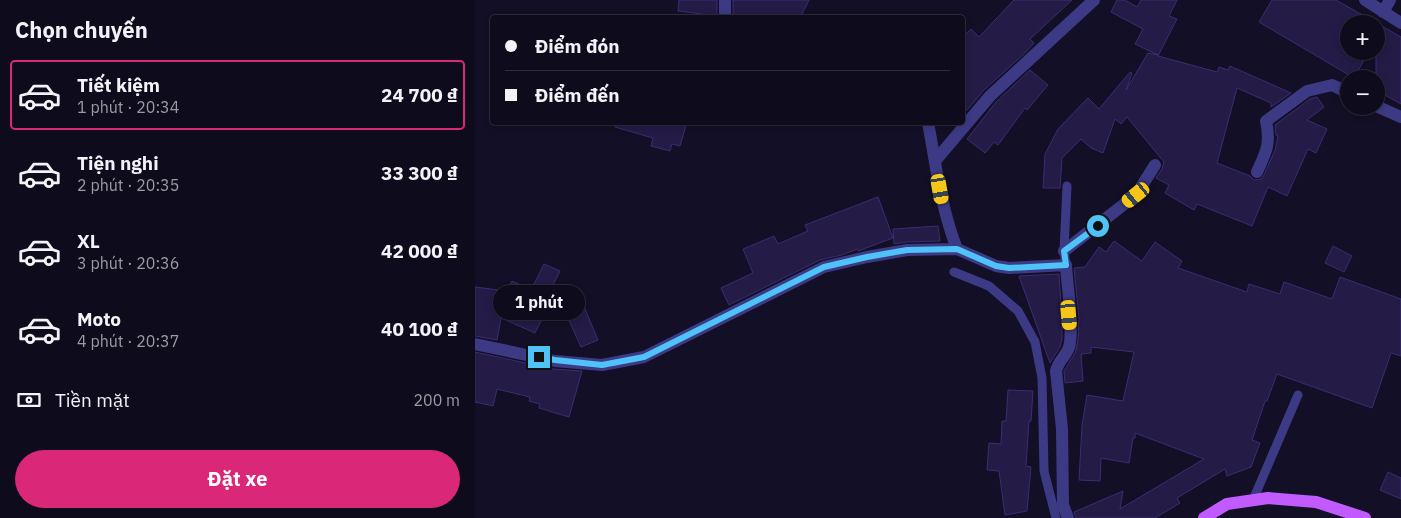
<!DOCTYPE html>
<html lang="vi">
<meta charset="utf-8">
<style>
body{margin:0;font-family:"IBM Plex Sans",sans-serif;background:#1c1929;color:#f1f3f6;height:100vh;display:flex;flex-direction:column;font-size:19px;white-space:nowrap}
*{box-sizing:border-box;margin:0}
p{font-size:16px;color:#9b9ba3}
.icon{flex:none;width:28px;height:28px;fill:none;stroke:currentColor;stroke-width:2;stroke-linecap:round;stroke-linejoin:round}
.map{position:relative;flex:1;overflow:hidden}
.panel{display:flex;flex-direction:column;background:#0e0b1c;width:475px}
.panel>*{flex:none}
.guide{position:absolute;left:15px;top:15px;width:475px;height:110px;border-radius:5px;box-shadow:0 2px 8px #0003,0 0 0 1px #2e2b3b;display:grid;align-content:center;height:110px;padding:0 15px;background:#0e0b1c}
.buttons{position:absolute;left:865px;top:15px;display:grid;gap:10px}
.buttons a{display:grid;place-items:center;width:45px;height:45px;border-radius:50%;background:#0e0b1c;box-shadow:0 2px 8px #0003,0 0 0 1px #2e2b3b;font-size:25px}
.end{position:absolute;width:22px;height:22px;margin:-11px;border:6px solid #4fc3f7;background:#111;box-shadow:0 0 0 2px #111}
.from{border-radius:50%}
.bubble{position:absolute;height:35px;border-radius:18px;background:#0e0b1c;box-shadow:0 2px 8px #0003,0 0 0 1px #2e2b3b;font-size:16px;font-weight:800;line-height:35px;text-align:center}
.car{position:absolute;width:15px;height:30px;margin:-15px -8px;border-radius:6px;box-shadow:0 0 4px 1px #0007;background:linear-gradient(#f5c518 24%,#345 0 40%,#f5c518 0 76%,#345 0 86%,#f5c518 0)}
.guide b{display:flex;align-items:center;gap:18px;height:48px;font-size:19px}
.guide b+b{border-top:1px solid #2e2b3b}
.guide i{width:12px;height:12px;background:#f1f3f6}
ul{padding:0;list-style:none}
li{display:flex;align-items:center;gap:15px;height:70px;margin:0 10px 8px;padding:0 5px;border:2px solid transparent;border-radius:5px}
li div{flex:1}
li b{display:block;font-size:19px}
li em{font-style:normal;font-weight:800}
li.on{border-color:#db2777}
li>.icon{width:45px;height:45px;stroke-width:1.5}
h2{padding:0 15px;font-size:22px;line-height:60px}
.pay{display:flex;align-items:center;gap:12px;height:55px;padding:0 15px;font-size:19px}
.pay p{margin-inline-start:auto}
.cta{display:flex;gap:10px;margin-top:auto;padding:10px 15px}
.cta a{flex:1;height:58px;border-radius:30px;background:#db2777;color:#fff;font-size:20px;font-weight:800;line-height:58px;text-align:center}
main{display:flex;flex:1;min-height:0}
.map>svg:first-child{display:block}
</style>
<main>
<section class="panel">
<h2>Chọn chuyến</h2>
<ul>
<li class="on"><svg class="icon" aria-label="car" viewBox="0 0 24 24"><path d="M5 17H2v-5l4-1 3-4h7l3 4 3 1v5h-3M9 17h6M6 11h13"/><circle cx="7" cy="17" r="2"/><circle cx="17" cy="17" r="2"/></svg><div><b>Tiết kiệm</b><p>1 phút · 20:34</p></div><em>24 700 ₫</em></li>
<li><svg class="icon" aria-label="car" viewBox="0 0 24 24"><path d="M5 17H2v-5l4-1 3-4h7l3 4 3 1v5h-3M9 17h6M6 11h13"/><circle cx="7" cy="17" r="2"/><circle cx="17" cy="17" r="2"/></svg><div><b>Tiện nghi</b><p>2 phút · 20:35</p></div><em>33 300 ₫</em></li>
<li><svg class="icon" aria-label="car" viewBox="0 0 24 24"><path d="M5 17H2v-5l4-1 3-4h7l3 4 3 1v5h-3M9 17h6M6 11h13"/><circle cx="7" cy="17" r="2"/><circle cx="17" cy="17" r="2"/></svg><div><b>XL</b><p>3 phút · 20:36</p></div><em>42 000 ₫</em></li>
<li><svg class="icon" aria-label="car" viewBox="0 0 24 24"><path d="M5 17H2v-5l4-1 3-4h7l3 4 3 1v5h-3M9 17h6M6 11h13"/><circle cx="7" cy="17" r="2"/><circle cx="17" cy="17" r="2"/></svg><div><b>Moto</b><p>4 phút · 20:37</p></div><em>40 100 ₫</em></li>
</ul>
<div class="pay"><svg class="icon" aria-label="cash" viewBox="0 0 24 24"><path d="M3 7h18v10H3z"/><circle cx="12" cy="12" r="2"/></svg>Tiền mặt<p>200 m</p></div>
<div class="cta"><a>Đặt xe</a></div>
</section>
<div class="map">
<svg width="926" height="518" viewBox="0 0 926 518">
<rect width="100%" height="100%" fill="#130f26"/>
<path fill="#241b47" stroke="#3b2d73" d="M204 0H242V16L203 11Z
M258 0H334L325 18H258Z
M539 0H597L555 39 559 43 549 54 509 90 493 109 488 112V37L496 29 504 37Z
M642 0H650L662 7 666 0H702L694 16 702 19 683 56 742 72 744 67 753 70 755 66 816 93 796 107V103L762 88 742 163 775 176 779 180 786 179 789 175 800 150 803 136 801 135 800 125 835 99 842 97 849 107 832 120 852 129 841 153 833 149 812 196 793 187 777 226 722 204 719 210 690 193 694 185 681 178 687 169 689 162 652 117 646 124 640 119 628 153 616 148 606 139 587 158 585 188H568L570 154 583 129 613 98 624 109 655 72 657 73 651 90 673 53 683 55 660 44 668 29 636 12Z
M797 0H861L926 37V104L901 90V24H874V51H894L879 78 784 22Z
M555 70 573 85 552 110 550 108 523 145 519 142 510 153 492 139 521 102Z
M140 122H212L205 146 197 144 195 151 176 146 178 138 140 127Z
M403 197 418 238 383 251 382 249 367 255 345 260 254 305 246 288 278 273 268 249 299 236 303 244 333 231 330 225Z
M463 226 465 241 432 242 419 244 418 229Z
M639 241 667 261 680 242 707 261 703 268 772 292 774 284 805 294 809 282 857 299 865 277 926 299V356L916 353 897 408 802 374 792 401H790L777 440 785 443 776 467 752 476 750 469 702 498 705 503 680 518H601L599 512 648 491 645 509 729 459 660 433V438H658L654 463 626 458 625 481 604 480 607 425 612 395 648 401 659 352 616 347V353L606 354 608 381 590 383 589 371 600 353 603 340 604 319 599 268 610 267 624 247 631 252Z
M858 246 877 256 869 272 850 263Z
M69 264 85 271 76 289 81 292 79 297 108 304 123 340 106 347 93 318 70 313 60 333 26 318 22 340 0 336V287L32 291 37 281 56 290Z
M584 274 587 319V339L585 347 575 363 544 276Z
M0 352 78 369 107 371 94 417 64 408 65 404 54 401 55 397 22 389 18 406 0 402Z
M533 390 558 391 556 421H554L551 466 556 467 552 511 530 515 524 471 512 470 514 443 526 444 527 421H531Z
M913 472 926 478V499L905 490Z"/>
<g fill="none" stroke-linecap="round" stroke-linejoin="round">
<path stroke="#3d3a85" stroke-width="9" d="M591 265 589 251 592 186
M479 272 514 286 543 311 560 342 567 378 569 471 581 518
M778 500 823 395"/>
<path stroke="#3d3a85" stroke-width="12" d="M890 0 926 23
M908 12 915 0
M250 18V0
M901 106 926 117
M453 122C461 166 466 208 482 249
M460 161 515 96 619 0
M782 172C791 152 796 144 791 121L832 91 857 85 874 93
M589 251 661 195 680 165
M0 344 80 361 127 365 169 357 349 267 392 257 432 250 482 249 521 266 534 268 591 265C592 284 599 331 594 347 591 357 584 359 581 371L587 429 588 505 593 518"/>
<path stroke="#c25bff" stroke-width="12" d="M729 518 752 504 793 498 841 502 890 518"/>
</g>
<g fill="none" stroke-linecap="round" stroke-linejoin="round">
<path stroke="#4fc3f7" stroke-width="6" d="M64 357 80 360 127 365 169 357 349 267 392 257 432 250 482 249 521 266 534 268 591 265 589 251 623 226"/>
</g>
</svg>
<div class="buttons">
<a>+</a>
<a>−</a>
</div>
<i class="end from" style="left:623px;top:226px"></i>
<i class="end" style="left:64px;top:357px"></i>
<div class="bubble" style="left:18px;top:285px;width:92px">1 phút</div>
<i class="car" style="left:465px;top:189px;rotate:170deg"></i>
<i class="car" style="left:661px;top:195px;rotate:231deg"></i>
<i class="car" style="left:594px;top:315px;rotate:175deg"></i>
<div class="guide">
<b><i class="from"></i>Điểm đón</b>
<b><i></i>Điểm đến</b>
</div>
</div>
</main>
